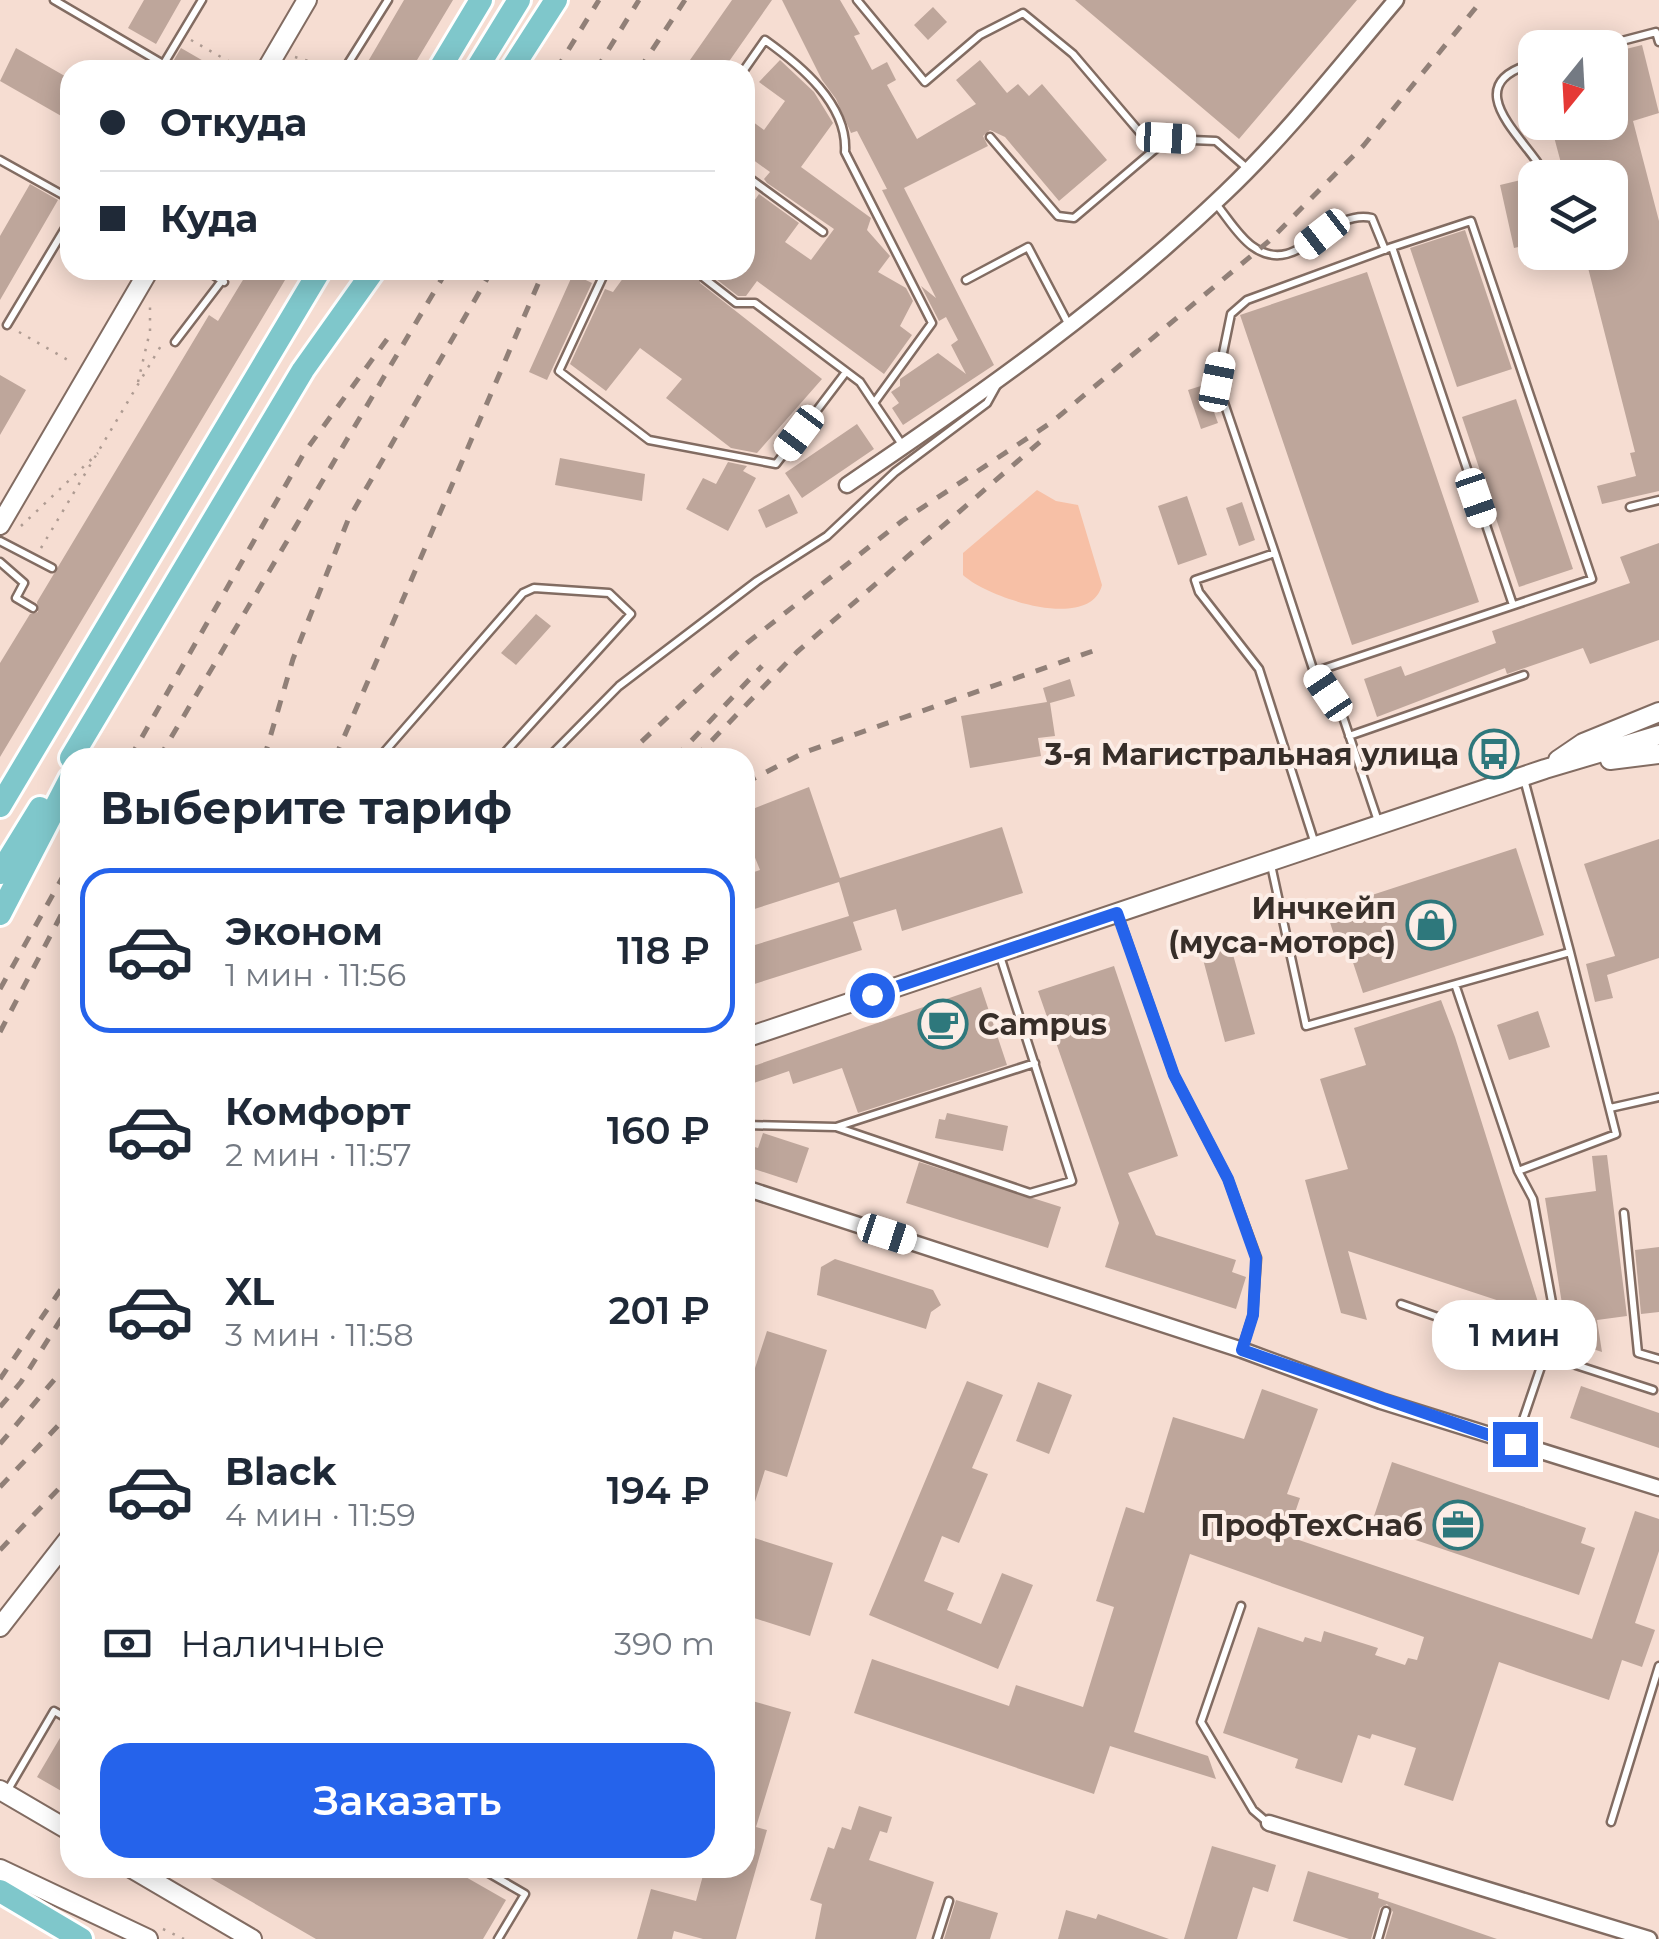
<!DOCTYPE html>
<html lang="ru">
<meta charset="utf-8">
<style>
body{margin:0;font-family:Montserrat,sans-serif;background:#f2f2f3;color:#1f2937;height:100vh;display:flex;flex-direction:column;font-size:38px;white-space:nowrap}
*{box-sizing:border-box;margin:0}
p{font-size:32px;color:#747a83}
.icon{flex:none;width:55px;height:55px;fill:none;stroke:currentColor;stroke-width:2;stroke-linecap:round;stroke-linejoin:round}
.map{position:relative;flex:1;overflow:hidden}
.panel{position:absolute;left:60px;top:748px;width:695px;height:1130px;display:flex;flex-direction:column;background:#fff;border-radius:30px;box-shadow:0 5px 25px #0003}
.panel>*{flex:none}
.banner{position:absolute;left:60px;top:60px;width:695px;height:220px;border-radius:30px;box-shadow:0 5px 25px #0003;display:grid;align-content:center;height:220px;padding:0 40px;background:#fff}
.needle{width:65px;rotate:198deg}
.tools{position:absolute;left:1518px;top:30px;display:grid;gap:20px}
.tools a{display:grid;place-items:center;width:110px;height:110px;border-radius:20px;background:#fff;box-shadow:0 5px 25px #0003;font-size:50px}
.end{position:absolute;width:45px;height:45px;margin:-22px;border:12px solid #2563eb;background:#fff;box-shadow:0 0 0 5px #fff}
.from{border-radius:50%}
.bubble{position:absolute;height:70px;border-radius:30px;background:#fff;box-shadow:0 5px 25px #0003;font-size:32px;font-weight:600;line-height:70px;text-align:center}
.car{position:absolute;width:30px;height:60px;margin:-30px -15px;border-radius:12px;box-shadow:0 0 8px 2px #0007;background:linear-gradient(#fff 24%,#345 0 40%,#fff 0 76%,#345 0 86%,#fff 0)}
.banner b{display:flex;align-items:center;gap:35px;height:95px;font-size:38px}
.banner b+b{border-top:2px solid #e0e1e3}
.banner i{width:25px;height:25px;background:#1f2937}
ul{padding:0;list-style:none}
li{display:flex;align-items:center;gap:30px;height:165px;margin:0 20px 15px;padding:0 20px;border:5px solid transparent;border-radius:30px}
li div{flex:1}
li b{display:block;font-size:38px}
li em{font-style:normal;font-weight:600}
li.selected{border-color:#2563eb}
li>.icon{width:90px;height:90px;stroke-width:1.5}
h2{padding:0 40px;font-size:45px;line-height:120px}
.pay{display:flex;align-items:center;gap:25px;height:110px;padding:0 40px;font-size:38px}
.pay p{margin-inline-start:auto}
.cta{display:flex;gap:20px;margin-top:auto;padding:20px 40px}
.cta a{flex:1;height:115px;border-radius:30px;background:#2563eb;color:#fff;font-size:40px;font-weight:600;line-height:115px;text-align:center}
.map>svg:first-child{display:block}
</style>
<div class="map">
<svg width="1659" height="1939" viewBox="0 0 1659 1939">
<rect width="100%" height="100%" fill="#f6ddd2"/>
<path fill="#f7c0a6" d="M1037 490 1056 501 1078 505 1102 585C1090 633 986 597 963 575V553Z"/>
<path fill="#bea69b" d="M144 0H181L156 44 128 28Z
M404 0H453L411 70H363Z
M732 0H772L723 70H683Z
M782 0H840L860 34 854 36 872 70 887 62 896 80 887 85 917 139 976 104 956 80 980 60 1007 93 1018 84 1029 96 1042 84 1107 160 1059 201 1005 137 990 130 983 136 988 146 904 188 994 365 903 425 892 408 899 403 891 392 900 386V379L938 353 966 374 951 345 958 340 946 317 939 321 921 286 936 298 882 190 887 189 857 131 851 133 836 99 822 80Z
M1075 0H1357L1239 139Z
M933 7 947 22 928 40 914 25Z
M1642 45 1659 113 1633 121 1659 221V491L1602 504 1597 486 1636 476 1630 453 1635 452 1584 252H1610V178H1565L1550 122H1610V53Z
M16 48 70 79V121L0 81Z
M181 48 219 70H168Z
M780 60 814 92 833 123 801 167 871 218 867 230 890 256 878 272 906 288 913 301 900 326 912 335 884 374 757 281 746 296H738L707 272 699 273 700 283 822 379 757 453 731 448 666 398 682 379 640 348 606 391 570 364 605 289 613 292 629 270H745V214L759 194 799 223 785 242 811 260 834 229 767 183 764 179 770 172 745 154V116L764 130 785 101 759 82Z
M1533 177 1535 243 1514 248 1500 185Z
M30 184 58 200 0 300V236Z
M1465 230 1512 369 1457 387 1410 248Z
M249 270H291L0 757V663L30 614 38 612 37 602 209 315 218 321Z
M1367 272 1479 602 1352 645 1240 315Z
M573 274 592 283 547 380 529 372Z
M0 375 26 390 0 435Z
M1204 385 1218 423 1201 429 1188 390Z
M1516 399 1573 569 1519 587 1462 417Z
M857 424 874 449 802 498 785 473Z
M560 458 645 474 642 501 555 485Z
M728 462 747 466 743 471 756 478 728 531 686 509 703 478 716 484Z
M789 494 798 513 766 528 758 510Z
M1187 496 1207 555 1178 565 1158 506Z
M1242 502 1255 540 1239 546 1226 508Z
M1659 543V640L1590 664 1583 648 1507 674 1505 668 1377 717 1364 679 1401 666 1405 676 1496 643 1492 631 1630 583 1620 557Z
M536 614 551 626 516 665 501 653Z
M1070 679 1075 696 1050 703 1055 736 1038 738 1041 756 970 768 961 716 1047 702 1043 688Z
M809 787 840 878 1002 827 1023 893 902 931 896 909 853 922 862 950 745 987V948L849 916 839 882 745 912V875L760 870 745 833V812Z
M1659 839V958L1607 975 1613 998 1595 1002 1586 964 1615 956 1584 864Z
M1516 848 1544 935 1363 993 1344 935 1335 938 1326 910Z
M1229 940 1255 1034 1225 1042 1200 948Z
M1114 966 1178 1156 1128 1173 1156 1235 1236 1260 1232 1272 1246 1277 1236 1309 1105 1267 1119 1223 1038 991Z
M981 987 1007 1065 858 1113 842 1068 793 1084 789 1071 745 1086V1069Z
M1441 1000 1455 1037 1542 1315 1348 1251 1367 1320 1341 1313 1305 1180 1348 1169 1320 1079 1366 1065 1354 1028Z
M1538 1011 1550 1047 1509 1060 1497 1025Z
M947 1113 1008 1126 1003 1151 935 1138 939 1119 945 1120Z
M763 1133 809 1148 797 1183 745 1166V1144L758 1148Z
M1592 1156 1607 1155 1627 1316 1597 1320 1602 1352 1568 1341 1545 1198 1596 1191Z
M919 1162 1061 1207 1048 1248 906 1203Z
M1659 1247V1312L1641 1314 1635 1250Z
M835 1259 933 1290 941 1305 931 1312 926 1329 817 1295 821 1267Z
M767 1331 827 1350 787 1477 765 1470 748 1524 745 1399Z
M967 1381 1003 1395 972 1468 988 1474 959 1543 942 1536 924 1581 954 1593 947 1610 981 1624 1002 1573 1033 1585 998 1669 869 1615Z
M1038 1382 1072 1395 1049 1454 1016 1441Z
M1581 1386 1659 1413V1448L1570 1418Z
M1262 1389 1318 1409 1287 1494 1300 1498 1287 1536 1592 1639 1635 1511 1659 1519V1551L1635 1623 1655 1630 1642 1667 1622 1660 1609 1700 1499 1662 1453 1801 1404 1785 1416 1748 1372 1734 1370 1739 1358 1735 1342 1783 1295 1768 1298 1759 1223 1733 1258 1627 1303 1642 1305 1637 1321 1642 1324 1631 1378 1648 1375 1655 1405 1665 1408 1658 1417 1660 1424 1637 1190 1554 1134 1732 1208 1756 1216 1779 1110 1746 1094 1794 854 1713 872 1659 1009 1706 1016 1685 1083 1707 1114 1607 1096 1601 1126 1507 1144 1513 1173 1417 1244 1439Z
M1392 1462 1586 1528 1581 1543 1595 1548 1579 1595 1371 1525Z
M745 1535 833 1563 810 1636 745 1615Z
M745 1699 791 1712 756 1827 767 1830 736 1939H703L674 1931 672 1939H637L651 1889 696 1901 705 1868H745Z
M67 1726 70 1727V1796L37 1777Z
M859 1806 892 1817 887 1833 880 1831 869 1860 934 1882 916 1939H815L822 1904 810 1900 828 1847 834 1849 842 1827 851 1830Z
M1212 1846 1276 1865 1268 1892 1253 1887 1237 1939H1184Z
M193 1868H450L506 1900 483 1939H316Z
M1308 1871 1379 1893 1378 1898 1497 1939H1385L1393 1912 1387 1904 1380 1908 1371 1939H1349L1293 1921Z
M956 1900 998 1913 990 1939H944Z
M1066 1910 1096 1919 1098 1914 1169 1939H1058Z"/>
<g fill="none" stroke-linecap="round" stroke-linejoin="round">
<g stroke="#826c62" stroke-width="11">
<path id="service" d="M54 0 163 64
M857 0 925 82 980 35 1023 13 1073 54 1154 149
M1595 48 1656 32 1659 42
M1535 63C1456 83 1521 135 1542 169
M160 70 202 0
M344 70 388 0
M744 70 765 40C800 65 848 104 845 152L932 323 874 403 903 446
M990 137 1058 216 1074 218 1167 139 1216 141 1248 169
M0 160 70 199
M745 175 823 232
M1216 204C1227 217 1238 236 1252 246 1298 280 1326 208 1372 218L1385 250
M206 270 224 282
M606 270 559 371 649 440 776 464 846 372
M704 278 736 303H755L860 382 874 403
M966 280 1028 247 1070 327
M7 325 70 220
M175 342 230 270
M1630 507 1659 500
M0 541 52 568
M1275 553 1217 382 1231 314 1247 300 1392 247
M0 562 24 583 16 598 33 608
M1314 672 1592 579 1471 221 1392 247 1513 605
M1349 736 1524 675
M379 758 523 593 534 588 609 593 631 614 500 758
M548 758 619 686 757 581 827 536 895 472 987 403 997 385
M1315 844 1259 669 1199 592 1195 580 1275 553 1314 672 1342 714 1378 821
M1271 865 1306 1026 1570 952 1524 779
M1118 915 1174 1075 1228 1179 1257 1258 1253 1315 1242 1349
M1570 952 1616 1134 1518 1171 1533 1199 1556 1324 1545 1355 1653 1390
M1456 987 1518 1171
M1610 1108 1659 1097
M745 1125 836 1127 1030 1193 1072 1181 999 953
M836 1127 1035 1063
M1624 1213 1638 1353 1659 1359
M1401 1304 1545 1355 1515 1443
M1241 1606 1201 1722 1253 1810 1267 1822
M6 1793 54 1711 70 1720
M1611 1822 1659 1666
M480 1868 525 1894 498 1939
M937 1939 949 1901
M1378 1939 1386 1911"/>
</g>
<g stroke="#826c62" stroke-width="19">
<path id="minor" d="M847 485C980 395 1109 304 1225 193 1287 134 1340 66 1396 0
M745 1188 1242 1350 1381 1401 1659 1488
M1269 1823 1649 1939"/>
</g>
<g stroke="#826c62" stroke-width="22">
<path id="tertiary" d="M266 70 307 0
M0 525 149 270
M1558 760 1583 743 1659 712
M1610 760 1659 754
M745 1038 1545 769 1659 735
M0 1627 70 1537
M0 1790 70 1831
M131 1868 252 1939
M0 1869 148 1939"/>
</g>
<g stroke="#fff" stroke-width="28">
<path id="primary" d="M439 70 481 0
M476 70 519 0
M511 70 556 0
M71 758 303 370 374 270
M0 806 320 270
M0 873 40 808
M0 914 70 779
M0 1891 81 1939"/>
</g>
<path stroke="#ae9b92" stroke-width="2.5" stroke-dasharray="2.5 8" stroke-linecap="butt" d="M191 40 244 70
M295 57 331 68
M19 332 73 363
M138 382 150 331V307
M21 526 98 453
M41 548 162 344
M163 1929 184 1939"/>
<use href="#service" stroke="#fff" stroke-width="6"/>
<use href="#minor" stroke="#fff" stroke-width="14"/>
<use href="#tertiary" stroke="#fff" stroke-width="18"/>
<use href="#primary" stroke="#7fc7cb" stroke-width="22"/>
<path stroke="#918078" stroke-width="5" stroke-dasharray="12 12" stroke-linecap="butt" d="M556 70 599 0
M596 70 639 0
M639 70 685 0
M130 758 304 453 393 331
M159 758 447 270
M264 758 293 659 348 520 492 270
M335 758 544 270
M624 758 747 643 902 521 1052 422 1269 241 1364 145 1482 0
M675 758 762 666
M695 758 797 652 1041 441
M745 783 805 752 1093 651
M0 989 70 864
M0 1032 70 898
M0 1379 70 1276
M0 1407 21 1382 70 1305
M0 1444 70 1361
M0 1487 70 1413
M0 1550 70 1477"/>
</g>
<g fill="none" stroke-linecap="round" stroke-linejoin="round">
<path stroke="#2563eb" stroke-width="12" d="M872 995 1117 913 1174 1075 1228 1179 1256 1258 1253 1315 1242 1350 1515 1444"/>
</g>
<defs>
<g id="bus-ring" transform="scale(2.5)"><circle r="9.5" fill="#fcede6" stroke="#2e787c" stroke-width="1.5"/><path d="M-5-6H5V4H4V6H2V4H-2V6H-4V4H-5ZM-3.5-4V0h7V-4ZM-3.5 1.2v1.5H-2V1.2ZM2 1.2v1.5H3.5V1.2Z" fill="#2e787c"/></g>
<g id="shop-ring" transform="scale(2.5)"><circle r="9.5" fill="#fcede6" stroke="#2e787c" stroke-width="1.5"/><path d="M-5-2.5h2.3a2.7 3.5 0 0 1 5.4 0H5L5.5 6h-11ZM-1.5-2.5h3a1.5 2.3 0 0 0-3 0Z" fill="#2e787c"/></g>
<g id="cafe-ring" transform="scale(2.5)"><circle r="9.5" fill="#fcede6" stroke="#2e787c" stroke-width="1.5"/><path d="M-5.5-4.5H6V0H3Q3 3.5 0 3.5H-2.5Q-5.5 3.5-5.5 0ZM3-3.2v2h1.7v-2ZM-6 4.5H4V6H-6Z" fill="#2e787c"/></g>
<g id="office-ring" transform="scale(2.5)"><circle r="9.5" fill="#fcede6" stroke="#2e787c" stroke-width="1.5"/><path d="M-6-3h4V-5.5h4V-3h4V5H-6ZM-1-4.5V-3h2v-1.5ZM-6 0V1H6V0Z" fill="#2e787c"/></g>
</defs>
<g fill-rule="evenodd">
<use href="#bus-ring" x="1494" y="754"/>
<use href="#shop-ring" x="1431" y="925"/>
<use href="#cafe-ring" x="943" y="1024"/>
<use href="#office-ring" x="1458" y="1525"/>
</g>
<g text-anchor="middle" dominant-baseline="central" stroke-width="8" stroke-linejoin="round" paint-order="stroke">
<g font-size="30" font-weight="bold" fill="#372e29" stroke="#fcede6" text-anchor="end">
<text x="1459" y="754">3-я Магистральная улица</text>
<text x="1396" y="908">Инчкейп<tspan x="1396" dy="34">(муса-моторс)</tspan></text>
<text x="978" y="1024" text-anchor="start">Campus</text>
<text x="1423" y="1525">ПрофТехСнаб</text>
</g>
</g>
</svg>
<div class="tools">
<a><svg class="needle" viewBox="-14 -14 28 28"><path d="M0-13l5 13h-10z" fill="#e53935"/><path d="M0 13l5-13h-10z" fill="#747a83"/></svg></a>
<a><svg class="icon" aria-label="layers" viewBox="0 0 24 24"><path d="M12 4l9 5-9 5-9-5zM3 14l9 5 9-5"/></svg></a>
</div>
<i class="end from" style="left:872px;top:995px"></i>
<i class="end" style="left:1515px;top:1444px"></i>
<div class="bubble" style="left:1432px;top:1300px;width:165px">1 мин</div>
<i class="car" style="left:1166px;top:138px;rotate:93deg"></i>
<i class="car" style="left:1322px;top:234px;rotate:232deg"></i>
<i class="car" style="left:1217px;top:382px;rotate:11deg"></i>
<i class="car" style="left:799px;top:433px;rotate:217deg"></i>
<i class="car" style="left:1476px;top:498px;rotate:161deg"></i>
<i class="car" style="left:1328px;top:693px;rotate:326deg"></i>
<i class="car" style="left:887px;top:1234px;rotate:108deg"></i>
<div class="banner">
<b><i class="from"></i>Откуда</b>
<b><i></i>Куда</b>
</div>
<section class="panel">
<h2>Выберите тариф</h2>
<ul>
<li class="selected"><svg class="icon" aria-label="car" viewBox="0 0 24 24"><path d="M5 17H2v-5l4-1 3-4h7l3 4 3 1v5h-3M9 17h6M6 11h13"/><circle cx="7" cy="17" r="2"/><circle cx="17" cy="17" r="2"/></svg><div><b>Эконом</b><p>1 мин · 11:56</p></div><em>118 ₽</em></li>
<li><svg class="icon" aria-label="car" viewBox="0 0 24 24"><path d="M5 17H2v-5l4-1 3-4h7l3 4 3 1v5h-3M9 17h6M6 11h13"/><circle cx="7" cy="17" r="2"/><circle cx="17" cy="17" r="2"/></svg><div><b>Комфорт</b><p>2 мин · 11:57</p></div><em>160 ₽</em></li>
<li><svg class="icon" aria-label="car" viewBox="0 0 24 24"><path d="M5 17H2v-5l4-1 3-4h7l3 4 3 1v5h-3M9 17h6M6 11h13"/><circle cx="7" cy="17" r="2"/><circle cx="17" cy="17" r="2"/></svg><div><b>XL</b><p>3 мин · 11:58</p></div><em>201 ₽</em></li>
<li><svg class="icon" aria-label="car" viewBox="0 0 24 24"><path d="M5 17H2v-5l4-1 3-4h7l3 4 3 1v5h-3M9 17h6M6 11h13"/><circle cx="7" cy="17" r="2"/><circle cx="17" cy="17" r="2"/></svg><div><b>Black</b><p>4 мин · 11:59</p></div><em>194 ₽</em></li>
</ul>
<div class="pay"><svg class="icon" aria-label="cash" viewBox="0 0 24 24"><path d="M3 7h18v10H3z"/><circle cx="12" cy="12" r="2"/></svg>Наличные<p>390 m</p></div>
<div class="cta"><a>Заказать</a></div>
</section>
</div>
